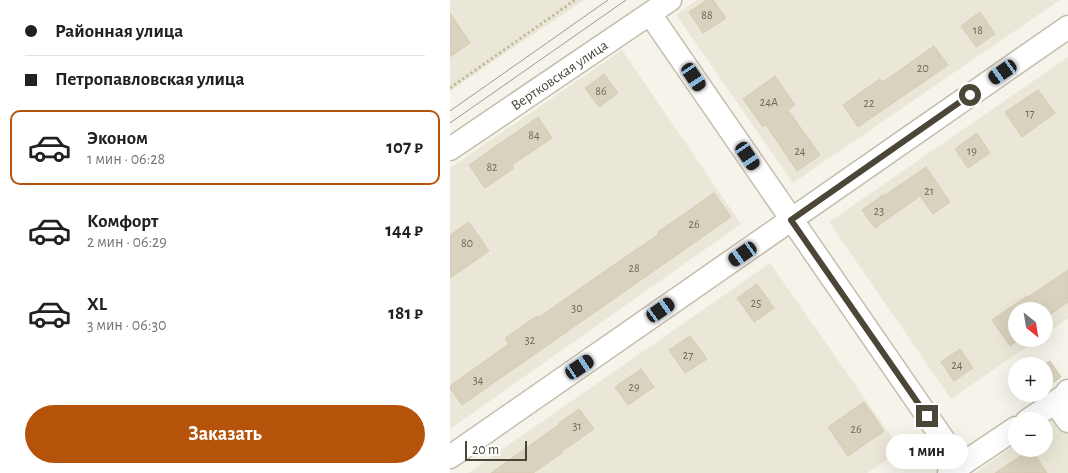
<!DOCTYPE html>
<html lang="ru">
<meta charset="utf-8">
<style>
body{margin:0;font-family:"Alegreya Sans",sans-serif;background:#f6f6f6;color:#202124;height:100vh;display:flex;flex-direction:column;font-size:19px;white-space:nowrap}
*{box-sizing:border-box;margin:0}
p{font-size:16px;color:#757577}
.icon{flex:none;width:28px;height:28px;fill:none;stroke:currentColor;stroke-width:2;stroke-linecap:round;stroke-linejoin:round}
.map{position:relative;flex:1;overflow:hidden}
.side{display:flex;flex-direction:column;background:#fff;width:450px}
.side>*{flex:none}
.banner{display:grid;align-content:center;height:110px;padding:0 25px;background:#fff}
.needle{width:32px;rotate:150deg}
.buttons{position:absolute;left:558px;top:302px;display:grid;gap:10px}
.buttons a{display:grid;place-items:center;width:45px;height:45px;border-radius:50%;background:#fff;box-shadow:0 5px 20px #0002;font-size:25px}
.scale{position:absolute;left:15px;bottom:12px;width:62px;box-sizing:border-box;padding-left:5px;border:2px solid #4b4637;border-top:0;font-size:14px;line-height:18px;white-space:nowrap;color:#4b4637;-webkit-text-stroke:4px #fff;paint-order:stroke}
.end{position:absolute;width:22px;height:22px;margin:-11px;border:6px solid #4b4637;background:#fff;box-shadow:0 0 0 2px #fff}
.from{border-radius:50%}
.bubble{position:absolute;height:35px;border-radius:18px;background:#fff;box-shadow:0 5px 20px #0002;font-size:16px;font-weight:700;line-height:35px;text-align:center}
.car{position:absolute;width:15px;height:30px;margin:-15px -8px;border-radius:6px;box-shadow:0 0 4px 1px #0007;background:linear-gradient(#222 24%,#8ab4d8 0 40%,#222 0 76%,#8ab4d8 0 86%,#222 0)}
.banner b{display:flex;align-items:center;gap:18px;height:48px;font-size:19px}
.banner b+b{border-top:1px solid #e0e0e0}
.banner i{width:12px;height:12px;background:#202124}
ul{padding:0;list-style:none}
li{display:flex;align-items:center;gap:15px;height:75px;margin:0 10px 8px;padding:0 15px;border:2px solid transparent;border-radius:10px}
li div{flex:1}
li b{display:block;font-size:19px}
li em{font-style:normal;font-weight:700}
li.selected{border-color:#b45309}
li>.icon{width:45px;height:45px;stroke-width:1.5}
.button{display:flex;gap:10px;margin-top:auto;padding:10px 25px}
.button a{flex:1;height:58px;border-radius:30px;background:#b45309;color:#fff;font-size:20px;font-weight:700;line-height:58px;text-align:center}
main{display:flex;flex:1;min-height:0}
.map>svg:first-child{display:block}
</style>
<main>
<section class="side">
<div class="banner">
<b><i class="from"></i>Районная улица</b>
<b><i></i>Петропавловская улица</b>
</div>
<ul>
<li class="selected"><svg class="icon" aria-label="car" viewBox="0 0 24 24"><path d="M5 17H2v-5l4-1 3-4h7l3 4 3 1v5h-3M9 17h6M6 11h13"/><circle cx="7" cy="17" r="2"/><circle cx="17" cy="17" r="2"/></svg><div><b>Эконом</b><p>1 мин · 06:28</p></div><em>107 ₽</em></li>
<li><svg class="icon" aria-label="car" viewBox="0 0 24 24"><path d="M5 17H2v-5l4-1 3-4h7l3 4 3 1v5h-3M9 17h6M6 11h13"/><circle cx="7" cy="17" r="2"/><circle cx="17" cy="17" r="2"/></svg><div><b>Комфорт</b><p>2 мин · 06:29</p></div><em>144 ₽</em></li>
<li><svg class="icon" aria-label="car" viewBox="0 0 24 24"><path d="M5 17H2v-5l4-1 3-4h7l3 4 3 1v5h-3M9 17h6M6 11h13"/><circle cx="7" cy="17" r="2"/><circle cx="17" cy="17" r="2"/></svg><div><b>XL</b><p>3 мин · 06:30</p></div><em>181 ₽</em></li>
</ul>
<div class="button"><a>Заказать</a></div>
</section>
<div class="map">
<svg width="618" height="473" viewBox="0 0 618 473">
<rect width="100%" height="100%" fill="#f6f4ea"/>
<path fill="#ebe7d8" d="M0 0H134L0 91Z
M247 0H610L343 183 226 15Z
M172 50 291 224 0 429V168Z
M618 57V318L594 335V311H566V339H588L501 399 379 222Z
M320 263 451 450 417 473H18Z
M618 408V473H525L566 444V449H594V425Z"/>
<path fill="#d9d2be" stroke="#d5cbb1" d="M257 0H263L276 18 253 33 239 12Z
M530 12 545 34 526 47 511 26Z
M0 13 20 43 0 57Z
M484 46 498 65 408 127 393 105 430 79 433 82Z
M154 74 168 93 149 107 135 88Z
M325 76 345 105 338 110 370 155 347 171 316 125 313 127 293 99Z
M588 90 605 113 572 137 555 112Z
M88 117 102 138 62 165 64 168 35 188 19 165Z
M527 133 540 153 518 168 505 149Z
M476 167 500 202 483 214 470 196 425 228 412 210 433 195 434 196Z
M264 193 281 217 12 405 0 388V386L59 344 55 338 87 316 88 318 158 269 209 234 208 232Z
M19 222 39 251 0 278V235Z
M618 270V302L594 319V311H566V339H570L560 346 542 320 577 296 578 297Z
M307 284 324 308 304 322 287 298Z
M240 336 257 359 235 373 219 350Z
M510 349 523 368 504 381 491 362Z
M600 361 611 377 594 389V366H592Z
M191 369 204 387 178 405 165 387Z
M414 402 434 431 398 456 378 427Z
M129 409 144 429 111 452 112 453 83 473H41L110 424 109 423Z
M581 449 597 473H545Z"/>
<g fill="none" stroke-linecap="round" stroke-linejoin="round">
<g stroke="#c3bdac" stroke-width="25">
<g id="minor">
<path d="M200 14 511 465"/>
<path id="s1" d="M0 149 220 0"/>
<path d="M605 403 618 421"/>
<path d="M577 421 613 397 618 391"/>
<path d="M0 457 618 27"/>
<path d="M499 473 566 428"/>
</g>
</g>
<path stroke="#c6bc9c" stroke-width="3" stroke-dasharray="2.5 2.5" stroke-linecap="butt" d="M0 88 125 0"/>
<use href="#minor" stroke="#fff" stroke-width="22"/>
<path stroke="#999" stroke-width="1" d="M0 111 158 0
M0 123 176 0"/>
</g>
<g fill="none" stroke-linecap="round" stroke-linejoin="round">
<path stroke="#4b4637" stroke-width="6" d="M477 416 341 220 520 95"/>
</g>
<g text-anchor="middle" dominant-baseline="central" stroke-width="4" stroke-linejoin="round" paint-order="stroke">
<g font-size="12" fill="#6e6959">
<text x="257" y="15">88</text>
<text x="528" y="30">18</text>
<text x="473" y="68">20</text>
<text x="151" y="91">86</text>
<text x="319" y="102">24А</text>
<text x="419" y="103">22</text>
<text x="580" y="113">17</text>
<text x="84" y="135">84</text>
<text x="350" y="151">24</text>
<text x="522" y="151">19</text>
<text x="42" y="167">82</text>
<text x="479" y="191">21</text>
<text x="429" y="211">23</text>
<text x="244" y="224">26</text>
<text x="17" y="243">80</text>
<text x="184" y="268">28</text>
<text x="306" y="303">25</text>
<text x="127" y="308">30</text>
<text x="80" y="340">32</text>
<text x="238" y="355">27</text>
<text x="507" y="365">24</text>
<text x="28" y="380">34</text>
<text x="184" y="387">29</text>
<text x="127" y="426">31</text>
<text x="406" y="429">26</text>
</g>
<g font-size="15" fill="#4b4637" stroke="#fff">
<text stroke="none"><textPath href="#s1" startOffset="132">Вертковская улица</textPath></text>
</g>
</g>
</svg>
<div class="buttons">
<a><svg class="needle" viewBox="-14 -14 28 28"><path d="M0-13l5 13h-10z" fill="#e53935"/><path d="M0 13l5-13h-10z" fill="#757577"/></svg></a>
<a>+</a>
<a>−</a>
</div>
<div class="scale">20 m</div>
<i class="end from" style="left:520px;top:95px"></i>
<i class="end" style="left:477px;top:416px"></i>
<div class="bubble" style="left:436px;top:434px;width:82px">1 мин</div>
<i class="car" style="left:553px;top:72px;rotate:235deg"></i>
<i class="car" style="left:244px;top:77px;rotate:146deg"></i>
<i class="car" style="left:298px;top:156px;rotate:146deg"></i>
<i class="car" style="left:293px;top:254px;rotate:235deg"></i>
<i class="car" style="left:211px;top:310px;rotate:55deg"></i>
<i class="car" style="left:130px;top:367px;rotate:56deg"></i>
</div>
</main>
